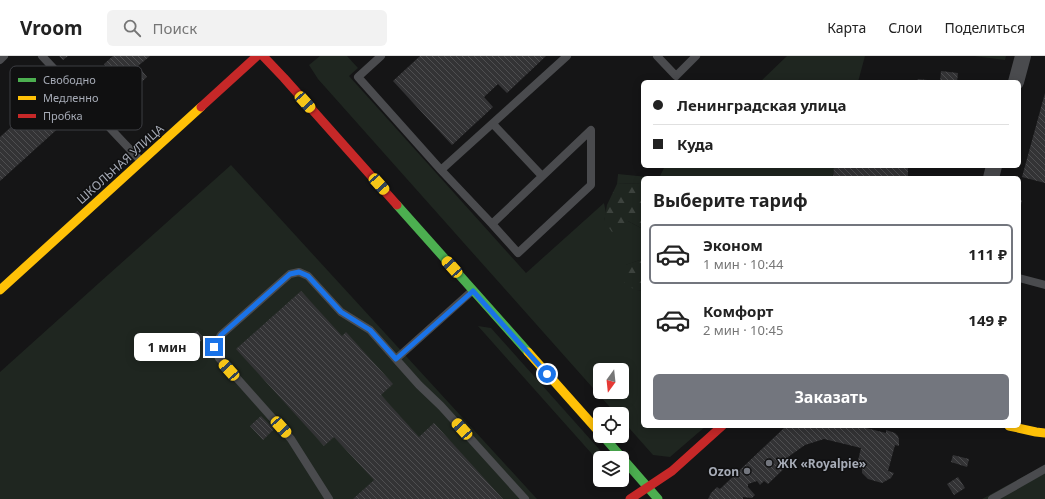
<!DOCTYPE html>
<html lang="ru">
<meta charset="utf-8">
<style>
body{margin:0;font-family:"Noto Sans",sans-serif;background:#f2f2f2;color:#222;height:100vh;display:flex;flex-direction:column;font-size:15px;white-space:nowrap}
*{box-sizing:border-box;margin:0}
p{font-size:13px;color:#767676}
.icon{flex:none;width:22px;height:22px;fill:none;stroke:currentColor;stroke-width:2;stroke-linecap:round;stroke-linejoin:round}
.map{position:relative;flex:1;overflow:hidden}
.panel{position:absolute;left:641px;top:120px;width:380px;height:252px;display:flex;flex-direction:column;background:#fff;border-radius:6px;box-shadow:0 2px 10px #0003}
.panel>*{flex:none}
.banner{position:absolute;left:641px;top:24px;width:380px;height:88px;border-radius:6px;box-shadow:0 2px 10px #0003;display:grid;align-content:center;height:88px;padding:0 12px;background:#fff}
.needle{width:26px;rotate:195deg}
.controls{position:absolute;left:593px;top:307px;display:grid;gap:8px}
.controls a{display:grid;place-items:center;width:36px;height:36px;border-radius:6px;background:#fff;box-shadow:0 2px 10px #0003;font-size:20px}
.end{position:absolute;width:18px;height:18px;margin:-9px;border:5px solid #1a73e8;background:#fff;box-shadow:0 0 0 2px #fff}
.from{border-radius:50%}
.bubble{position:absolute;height:28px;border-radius:6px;background:#fff;box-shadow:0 2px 10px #0003;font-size:13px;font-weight:700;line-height:28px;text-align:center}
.car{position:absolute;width:12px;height:24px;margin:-12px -6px;border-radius:5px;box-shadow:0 0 3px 1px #0007;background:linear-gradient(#f5c518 24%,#345 0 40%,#f5c518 0 76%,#345 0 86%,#f5c518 0)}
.banner b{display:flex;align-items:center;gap:14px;height:38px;font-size:15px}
.banner b+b{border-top:1px solid #e0e0e0}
.banner i{width:10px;height:10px;background:#222}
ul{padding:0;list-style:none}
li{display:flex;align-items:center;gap:12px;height:60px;margin:0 8px 6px;padding:0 4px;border:2px solid transparent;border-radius:6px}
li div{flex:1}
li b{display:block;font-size:15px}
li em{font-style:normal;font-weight:700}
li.active{border-color:#73767e}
li>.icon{width:36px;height:36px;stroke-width:1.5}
h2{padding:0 12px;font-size:18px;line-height:48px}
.button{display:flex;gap:8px;margin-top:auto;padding:8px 12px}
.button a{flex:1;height:46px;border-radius:6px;background:#73767e;color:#fff;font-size:16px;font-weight:700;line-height:46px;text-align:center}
header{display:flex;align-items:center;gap:24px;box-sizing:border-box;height:56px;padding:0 20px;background:#fff;border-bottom:1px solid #e0e0e0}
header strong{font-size:19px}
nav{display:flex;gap:22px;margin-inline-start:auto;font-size:14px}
.search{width:280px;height:36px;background:#f2f2f2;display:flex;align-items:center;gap:10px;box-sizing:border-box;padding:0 14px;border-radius:6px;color:#767676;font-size:15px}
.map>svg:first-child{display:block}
</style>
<header>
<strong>Vroom</strong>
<div class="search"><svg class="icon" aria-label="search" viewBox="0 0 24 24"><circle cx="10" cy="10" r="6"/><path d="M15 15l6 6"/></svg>Поиск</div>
<nav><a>Карта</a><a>Слои</a><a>Поделиться</a></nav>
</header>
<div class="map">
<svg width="1045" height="443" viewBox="0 0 1045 443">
<defs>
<pattern id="forest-firs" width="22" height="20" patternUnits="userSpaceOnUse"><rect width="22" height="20" fill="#1f2620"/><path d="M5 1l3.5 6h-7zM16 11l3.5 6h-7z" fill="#3d433e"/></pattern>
<pattern id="building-back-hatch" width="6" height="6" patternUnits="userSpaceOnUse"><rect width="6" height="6" fill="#333335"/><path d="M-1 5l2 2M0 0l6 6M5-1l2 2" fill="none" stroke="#4e4e50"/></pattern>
</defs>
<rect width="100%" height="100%" fill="#151516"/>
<path fill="#1f2620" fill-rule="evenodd" d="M320 0H347L358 12 349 20 526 217 604 147 606 157 604 165H628L643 173V203L626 209 638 235 643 234V370H706L670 401 653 399 622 364V358H616L318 23 309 9ZM600 314H622V336H600Z
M787 0H865L858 26H760Z
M974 0H1006L1005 4Z
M231 109 537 443H0V316L99 227Z
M665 110H835L832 122H659Z
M618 118 658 122H643V127L617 128Z
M478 270 491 272 607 402H600V407Z
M1045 408V443H982L1043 410Z"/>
<path fill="url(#forest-firs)" d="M643 127V173L628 165 612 176 604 165 607 149 617 128Z
M643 203V234L638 235 624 228 625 209Z"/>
<path fill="url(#building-back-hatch)" d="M59 0H68L63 4Z
M113 0H150L138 10 147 21 129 37 104 8Z
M420 0H546L507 37 498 28 484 41 493 51 452 89 393 25Z
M941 15 958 17 957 26H940Z
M918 23 937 25V26H917Z
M53 33 74 58 0 125V81Z
M1045 37V127L1022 121Z
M861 110H908V120H899V122H833L834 111 861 112Z
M1019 144H1022L1020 154H1019Z
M301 235 342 280 346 276 393 328 381 339 419 381 434 367 503 443H353L374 424 334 381 324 390 236 293Z
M197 275 204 282 197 289 190 281Z
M261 360 274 373 263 384 250 370Z
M782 370H858L886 377V374L895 377 898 380 899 384V390L895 389 888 415 894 417 891 422 882 427 868 423 862 417V410L857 409 861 392 824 383 805 389 788 401 792 405 768 428 764 425 760 429 757 425 748 428V431L755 439 752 442 743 441V443H708L711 437 717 431 720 433 784 372Z
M953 399 969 403 967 411 951 406Z
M958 421 965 432 954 439 947 428Z"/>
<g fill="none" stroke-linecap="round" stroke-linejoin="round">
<path stroke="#4a4b4e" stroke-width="8" d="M42 0 140 104
M381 0 358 21 441 114 567 0
M657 0 676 20 696 0
M0 4 4 0
M493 68 542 120
M591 74V129L518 197 492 168Z
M441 114 492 168
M1019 222 1045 229
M396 303 472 235
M329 443 291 383 219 302 214 291 221 279 290 218 299 216 308 220 341 256 370 274 419 329 441 350 525 443
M992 443 1045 413"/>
<path stroke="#4a4b4e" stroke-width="16" d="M1016 26 1023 0
M991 122 994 110"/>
<path stroke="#4caf50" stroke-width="9" d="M397 149 528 296
M603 380 658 443"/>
<path stroke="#ffc107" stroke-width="9" d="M0 234 201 51
M528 296 600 377
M1009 370 1036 376 1045 377"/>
<path stroke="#c62828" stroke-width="9" d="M263 0 284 22 397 149
M201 51 257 0
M630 443 672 415 722 370"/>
</g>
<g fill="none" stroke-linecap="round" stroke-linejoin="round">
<path stroke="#1a73e8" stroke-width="5" d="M214 291 221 279 290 218 299 216 308 220 341 256 370 274 396 303 473 235 547 318"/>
</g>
<g fill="#73767e" stroke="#101011" stroke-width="1.5">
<circle cx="769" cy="407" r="4"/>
<circle cx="747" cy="415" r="4"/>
</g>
<g text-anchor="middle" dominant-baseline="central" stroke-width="3" stroke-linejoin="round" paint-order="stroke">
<g font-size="12" fill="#a6abb6" stroke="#101011">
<text transform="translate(120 108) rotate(-42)">ШКОЛЬНАЯ УЛИЦА</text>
</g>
<g font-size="12" font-weight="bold" fill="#a6abb6" stroke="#101011" text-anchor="start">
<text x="777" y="407">ЖК «Royalpie»</text>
<text x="739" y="415" text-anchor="end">Ozon</text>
</g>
</g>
<rect x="10" y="10" width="132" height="64" rx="6" fill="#101011" stroke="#3d3e43" stroke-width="1"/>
<rect x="18" y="22" width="18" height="4" fill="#4caf50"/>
<rect x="18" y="40" width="18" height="4" fill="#ffc107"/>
<rect x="18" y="58" width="18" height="4" fill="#c62828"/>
<g font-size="11" fill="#a6abb6">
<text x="43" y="28">Свободно</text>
<text x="43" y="46">Медленно</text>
<text x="43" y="64">Пробка</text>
</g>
</svg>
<div class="controls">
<a><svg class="needle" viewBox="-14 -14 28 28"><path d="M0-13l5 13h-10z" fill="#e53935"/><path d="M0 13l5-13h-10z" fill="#767676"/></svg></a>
<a><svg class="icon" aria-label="locate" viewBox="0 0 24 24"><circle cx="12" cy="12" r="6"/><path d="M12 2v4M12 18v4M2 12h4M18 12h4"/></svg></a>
<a><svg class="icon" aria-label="layers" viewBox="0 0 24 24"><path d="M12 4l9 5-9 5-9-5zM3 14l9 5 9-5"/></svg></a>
</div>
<i class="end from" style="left:547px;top:318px"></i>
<i class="end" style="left:214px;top:291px"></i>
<div class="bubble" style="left:134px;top:277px;width:66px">1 мин</div>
<i class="car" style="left:305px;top:46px;rotate:138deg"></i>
<i class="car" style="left:379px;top:128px;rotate:138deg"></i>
<i class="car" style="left:452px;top:211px;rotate:318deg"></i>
<i class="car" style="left:229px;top:314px;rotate:318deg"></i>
<i class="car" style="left:281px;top:371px;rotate:138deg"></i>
<i class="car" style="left:462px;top:373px;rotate:318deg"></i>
<div class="banner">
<b><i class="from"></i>Ленинградская улица</b>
<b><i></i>Куда</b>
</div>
<section class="panel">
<h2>Выберите тариф</h2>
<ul>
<li class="active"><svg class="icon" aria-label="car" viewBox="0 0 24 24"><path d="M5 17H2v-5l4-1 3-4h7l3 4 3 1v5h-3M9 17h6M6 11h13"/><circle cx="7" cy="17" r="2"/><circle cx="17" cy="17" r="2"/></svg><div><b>Эконом</b><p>1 мин · 10:44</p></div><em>111 ₽</em></li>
<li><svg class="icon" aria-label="car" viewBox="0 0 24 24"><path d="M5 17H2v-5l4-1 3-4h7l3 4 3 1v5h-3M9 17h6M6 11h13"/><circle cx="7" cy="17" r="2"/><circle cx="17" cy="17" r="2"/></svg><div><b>Комфорт</b><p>2 мин · 10:45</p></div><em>149 ₽</em></li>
</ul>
<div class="button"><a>Заказать</a></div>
</section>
</div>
